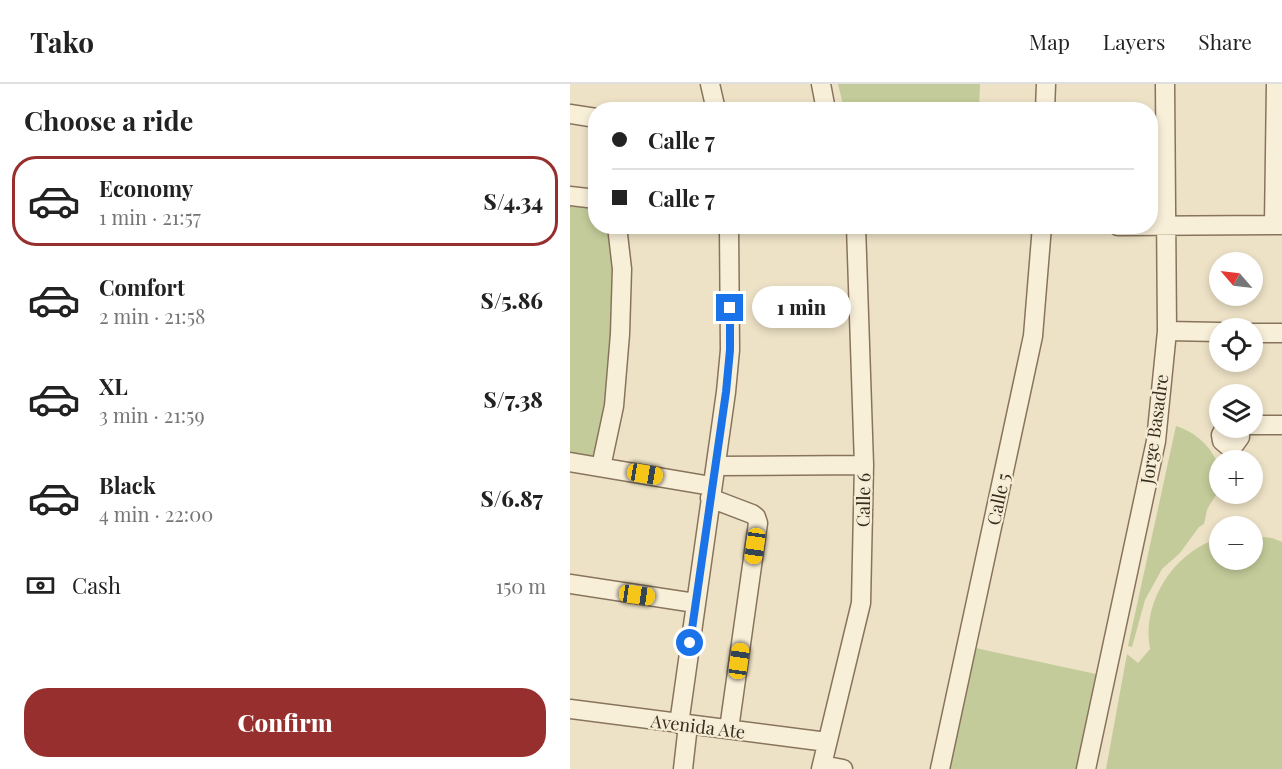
<!DOCTYPE html>
<meta charset="utf-8">
<style>
body{margin:0;font-family:"Playfair Display",serif;background:#f6f6f6;color:#222;height:100vh;display:flex;flex-direction:column;font-size:22px;white-space:nowrap}
*{box-sizing:border-box;margin:0}
p{font-size:20px;color:#767676}
.icon{flex:none;width:33px;height:33px;fill:none;stroke:currentColor;stroke-width:2;stroke-linecap:round;stroke-linejoin:round}
.map{position:relative;flex:1;overflow:hidden}
.sheet{display:flex;flex-direction:column;background:#fff;width:570px}
.sheet>*{flex:none}
.hud{position:absolute;left:18px;top:18px;width:570px;height:132px;border-radius:24px;box-shadow:0 3px 9px #0003;display:grid;align-content:center;height:132px;padding:0 24px;background:#fff}
.needle{width:39px;rotate:298deg}
.controls{position:absolute;left:639px;top:168px;display:grid;gap:12px}
.controls a{display:grid;place-items:center;width:54px;height:54px;border-radius:50%;background:#fff;box-shadow:0 3px 9px #0003;font-size:30px}
.end{position:absolute;width:27px;height:27px;margin:-14px;border:8px solid #1a73e8;background:#fff;box-shadow:0 0 0 3px #fff}
.from{border-radius:50%}
.bubble{position:absolute;height:42px;border-radius:21px;background:#fff;box-shadow:0 3px 9px #0003;font-size:20px;font-weight:800;line-height:42px;text-align:center}
.car{position:absolute;width:18px;height:36px;margin:-18px -9px;border-radius:8px;box-shadow:0 0 4px 2px #0007;background:linear-gradient(#f5c518 24%,#345 0 40%,#f5c518 0 76%,#345 0 86%,#f5c518 0)}
.hud b{display:flex;align-items:center;gap:21px;height:57px;font-size:22px}
.hud b+b{border-top:2px solid #e0e0e0}
.hud i{width:15px;height:15px;background:#222}
ul{padding:0;list-style:none}
li{display:flex;align-items:center;gap:18px;height:90px;margin:0 12px 9px;padding:0 12px;border:3px solid transparent;border-radius:24px}
li div{flex:1}
li b{display:block;font-size:22px}
li em{font-style:normal;font-weight:800}
li.on{border-color:#962f2d}
li>.icon{width:54px;height:54px;stroke-width:1.5}
h2{padding:0 24px;font-size:27px;line-height:72px}
.pay{display:flex;align-items:center;gap:15px;height:66px;padding:0 24px;font-size:22px}
.pay p{margin-inline-start:auto}
.primary-button{display:flex;gap:12px;margin-top:auto;padding:12px 24px}
.primary-button a{flex:1;height:69px;border-radius:24px;background:#962f2d;color:#fff;font-size:24px;font-weight:800;line-height:69px;text-align:center}
header{display:flex;align-items:center;gap:36px;box-sizing:border-box;height:84px;padding:0 30px;background:#fff;border-bottom:2px solid #e0e0e0}
header strong{font-size:28px}
nav{display:flex;gap:33px;margin-inline-start:auto;font-size:21px}
main{display:flex;flex:1;min-height:0}
.map>svg:first-child{display:block}
</style>
<header>
<strong>Tako</strong>
<nav><a>Map</a><a>Layers</a><a>Share</a></nav>
</header>
<main>
<section class="sheet">
<h2>Choose a ride</h2>
<ul>
<li class="on"><svg class="icon" aria-label="car" viewBox="0 0 24 24"><path d="M5 17H2v-5l4-1 3-4h7l3 4 3 1v5h-3M9 17h6M6 11h13"/><circle cx="7" cy="17" r="2"/><circle cx="17" cy="17" r="2"/></svg><div><b>Economy</b><p>1 min · 21:57</p></div><em>S/4.34</em></li>
<li><svg class="icon" aria-label="car" viewBox="0 0 24 24"><path d="M5 17H2v-5l4-1 3-4h7l3 4 3 1v5h-3M9 17h6M6 11h13"/><circle cx="7" cy="17" r="2"/><circle cx="17" cy="17" r="2"/></svg><div><b>Comfort</b><p>2 min · 21:58</p></div><em>S/5.86</em></li>
<li><svg class="icon" aria-label="car" viewBox="0 0 24 24"><path d="M5 17H2v-5l4-1 3-4h7l3 4 3 1v5h-3M9 17h6M6 11h13"/><circle cx="7" cy="17" r="2"/><circle cx="17" cy="17" r="2"/></svg><div><b>XL</b><p>3 min · 21:59</p></div><em>S/7.38</em></li>
<li><svg class="icon" aria-label="car" viewBox="0 0 24 24"><path d="M5 17H2v-5l4-1 3-4h7l3 4 3 1v5h-3M9 17h6M6 11h13"/><circle cx="7" cy="17" r="2"/><circle cx="17" cy="17" r="2"/></svg><div><b>Black</b><p>4 min · 22:00</p></div><em>S/6.87</em></li>
</ul>
<div class="pay"><svg class="icon" aria-label="cash" viewBox="0 0 24 24"><path d="M3 7h18v10H3z"/><circle cx="12" cy="12" r="2"/></svg>Cash<p>150 m</p></div>
<div class="primary-button"><a>Confirm</a></div>
</section>
<div class="map">
<svg width="712" height="685" viewBox="0 0 712 685">
<rect width="100%" height="100%" fill="#ede2c6"/>
<path fill="#c4cb9a" d="M268 0H410L409 25H274Z
M0 117 25 119 26 142 40 143 43 175 44 257 28 375 0 369Z
M606 342C630 349 654 374 650 401 648 411 641 417 637 426 636 431 635 436 634 440L629 443 610 469 592 485 575 516 562 563 558 562Z
M683 452 702 454 712 458V685H536L557 570 568 579 580 565C571 518 604 468 649 454L650 476H682Z
M401 563 526 590 506 685H377Z"/>
<g fill="none" stroke-linecap="round" stroke-linejoin="round">
<g stroke="#88745c" stroke-width="21">
<path id="minor" d="M140 0 146 26
M251 0 256 26
M475 26 476 0
M0 30 26 34
M0 112 26 115
M704 141 706 0
M548 142 712 141
M597 247 650 248
M682 249H712
M682 341H712
M657 344 654 345 651 351 652 357 658 362 665 360 670 353V344
M0 378 141 402
M146 382 294 381
M31 383 44 322 50 250 52 185 47 142
M140 414 182 430 186 433 188 439 159 645
M0 500 125 519
M0 625 257 658
M109 640 156 308 160 266 159 142
M252 681 273 685
M113 685 118 641
M251 685 291 519 294 381 286 142
M370 685 463 252 472 142
M516 685 586 357 597 247 595 0"/>
</g>
<use href="#minor" stroke="#f8efd9" stroke-width="18"/>
</g>
<g fill="none" stroke-linecap="round" stroke-linejoin="round">
<path stroke="#1a73e8" stroke-width="8" d="M120 559 156 308 160 266V224"/>
</g>
<g text-anchor="middle" dominant-baseline="central" stroke-width="4.5" stroke-linejoin="round" paint-order="stroke">
<g font-size="18" fill="#392c1f" stroke="#f5ecd5">
<text transform="translate(584 345) rotate(-82)">Jorge Basadre</text>
<text transform="translate(428 415) rotate(-78)">Calle 5</text>
<text transform="translate(293 416) rotate(-89)">Calle 6</text>
<text transform="translate(128 642) rotate(7)">Avenida Ate</text>
</g>
</g>
</svg>
<div class="controls">
<a><svg class="needle" viewBox="-14 -14 28 28"><path d="M0-13l5 13h-10z" fill="#e53935"/><path d="M0 13l5-13h-10z" fill="#767676"/></svg></a>
<a><svg class="icon" aria-label="locate" viewBox="0 0 24 24"><circle cx="12" cy="12" r="6"/><path d="M12 2v4M12 18v4M2 12h4M18 12h4"/></svg></a>
<a><svg class="icon" aria-label="layers" viewBox="0 0 24 24"><path d="M12 4l9 5-9 5-9-5zM3 14l9 5 9-5"/></svg></a>
<a>+</a>
<a>−</a>
</div>
<i class="end from" style="left:120px;top:559px"></i>
<i class="end" style="left:160px;top:224px"></i>
<div class="bubble" style="left:182px;top:202px;width:99px">1 min</div>
<i class="car" style="left:75px;top:390px;rotate:100deg"></i>
<i class="car" style="left:185px;top:462px;rotate:188deg"></i>
<i class="car" style="left:67px;top:511px;rotate:98deg"></i>
<i class="car" style="left:169px;top:577px;rotate:8deg"></i>
<div class="hud">
<b><i class="from"></i>Calle 7</b>
<b><i></i>Calle 7</b>
</div>
</div>
</main>
